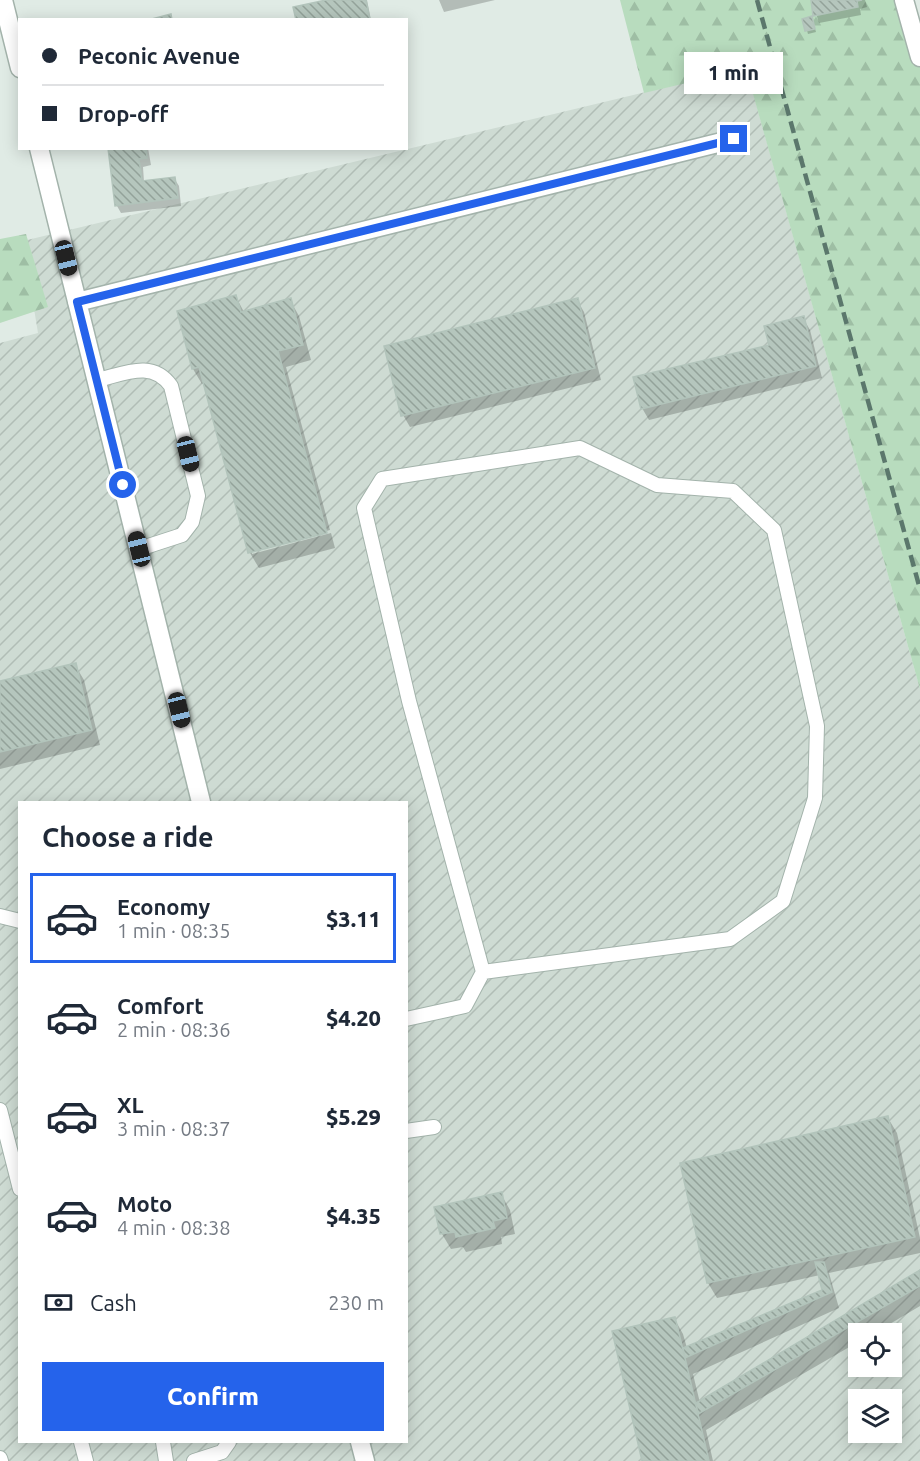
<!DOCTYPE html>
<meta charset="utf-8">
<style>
body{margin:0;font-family:Ubuntu,sans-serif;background:#f2f2f3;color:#1f2937;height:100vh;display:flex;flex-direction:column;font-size:22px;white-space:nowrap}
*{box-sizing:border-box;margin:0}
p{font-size:20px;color:#747a83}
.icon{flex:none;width:33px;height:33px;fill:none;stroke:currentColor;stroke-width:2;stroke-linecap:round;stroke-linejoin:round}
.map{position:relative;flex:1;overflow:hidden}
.panel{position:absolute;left:18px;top:801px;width:390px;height:642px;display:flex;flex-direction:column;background:#fff;border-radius:0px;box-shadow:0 3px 15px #0003}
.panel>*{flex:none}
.top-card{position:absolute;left:18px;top:18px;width:390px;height:132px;border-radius:0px;box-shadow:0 3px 15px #0003;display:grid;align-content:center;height:132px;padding:0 24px;background:#fff}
.buttons{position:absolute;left:848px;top:1323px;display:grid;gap:12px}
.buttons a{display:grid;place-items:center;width:54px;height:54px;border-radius:0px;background:#fff;box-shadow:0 3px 15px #0003;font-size:30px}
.end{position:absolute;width:27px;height:27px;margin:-14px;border:8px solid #2563eb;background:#fff;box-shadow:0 0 0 3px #fff}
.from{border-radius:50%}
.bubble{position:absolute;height:42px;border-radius:0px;background:#fff;box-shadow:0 3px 15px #0003;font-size:20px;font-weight:800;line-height:42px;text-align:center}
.car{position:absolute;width:18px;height:36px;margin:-18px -9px;border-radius:8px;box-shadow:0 0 4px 2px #0007;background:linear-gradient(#222 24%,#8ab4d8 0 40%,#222 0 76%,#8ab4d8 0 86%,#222 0)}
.top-card b{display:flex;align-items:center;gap:21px;height:57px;font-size:22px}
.top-card b+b{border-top:2px solid #e0e1e3}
.top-card i{width:15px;height:15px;background:#1f2937}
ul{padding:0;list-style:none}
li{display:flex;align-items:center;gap:18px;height:90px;margin:0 12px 9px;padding:0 12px;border:3px solid transparent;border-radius:0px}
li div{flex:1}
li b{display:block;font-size:22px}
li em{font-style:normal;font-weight:800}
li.selected{border-color:#2563eb}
li>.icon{width:54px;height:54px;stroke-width:1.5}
h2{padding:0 24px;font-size:27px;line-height:72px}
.pay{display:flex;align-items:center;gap:15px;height:66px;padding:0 24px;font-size:22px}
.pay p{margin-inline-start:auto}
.primary-button{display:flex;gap:12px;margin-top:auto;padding:12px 24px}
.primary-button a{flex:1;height:69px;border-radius:0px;background:#2563eb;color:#fff;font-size:24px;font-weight:800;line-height:69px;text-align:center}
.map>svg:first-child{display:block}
</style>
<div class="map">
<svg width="920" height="1461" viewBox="0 0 920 1461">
<defs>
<pattern id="industrial-furrows" width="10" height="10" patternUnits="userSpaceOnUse" patternTransform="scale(1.5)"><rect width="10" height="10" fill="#cedbd3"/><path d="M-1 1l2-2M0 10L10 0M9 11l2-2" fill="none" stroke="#b1bdb6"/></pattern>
<pattern id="forest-firs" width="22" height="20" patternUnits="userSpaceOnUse" patternTransform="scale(1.5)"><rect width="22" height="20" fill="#b8dcbe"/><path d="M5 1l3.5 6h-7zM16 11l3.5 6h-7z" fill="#9ebea4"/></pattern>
<pattern id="building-back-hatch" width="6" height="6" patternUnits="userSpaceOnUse" patternTransform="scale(1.5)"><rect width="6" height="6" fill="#b5c6bd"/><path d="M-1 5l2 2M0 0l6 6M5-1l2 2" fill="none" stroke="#93a29a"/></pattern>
</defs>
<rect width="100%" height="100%" fill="#e0ebe5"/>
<path fill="url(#industrial-furrows)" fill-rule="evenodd" d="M746 68 920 689V1461H0V343L38 333 23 241ZM20 802H406V1442H20ZM858 1334H891V1366H858ZM858 1400H891V1432H858Z"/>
<path fill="url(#forest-firs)" d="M620 0H904L920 57V689L746 69 644 93Z
M26 234 48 307 0 323V239Z"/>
<path fill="#0003" d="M333 0H367L371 20H298Z
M439 0H495L444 12Z
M812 0H865L867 7 860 9 861 15 819 23Z
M804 20 813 22 816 32 808 34Z
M110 148H148L151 165 143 167 144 182 174 178 179 186 181 206 121 213 117 206Z
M236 297 244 312 290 300 299 316 311 360 286 367 330 530 252 551V554L331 533 335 548 259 568 250 553 205 383 202 384 193 369 178 312Z
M577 300 584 312 601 380 410 427 403 415Z
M803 318 810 330 822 378 649 420 642 408 771 346Z
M75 665 84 680 100 745 0 769V682Z
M888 1118 897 1133 920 1238V1253L829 1273 839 1308 693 1374 700 1403 920 1272V1306L873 1334H858V1342L706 1430 713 1461H644L674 1318 683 1334 687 1348 824 1291 820 1275 717 1298 708 1283 682 1164Z
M501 1194 510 1210 515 1234 501 1237 502 1244 466 1252 463 1247 451 1249 442 1234 436 1208Z"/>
<path fill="url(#building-back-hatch)" stroke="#b2c4bb" stroke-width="1.5" d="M326 0H366L370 20H296L293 7Z
M811 0H862L857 1 858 7 813 16Z
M171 14 172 20H148Z
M812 16 815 29 805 31 802 19Z
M108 148H146L147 158 139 159 142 181 175 177 178 198 115 206Z
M236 295 241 312 291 298 303 345 278 351 327 533 248 553 199 367 192 369 177 311Z
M578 298 595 368 401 416 384 346Z
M804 316 816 366 641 409 633 377 769 345 764 326Z
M76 663 92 730 0 752V681Z
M888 1116 915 1237 707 1283 680 1163Z
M502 1192 507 1218 493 1221 495 1228 456 1237 455 1232 440 1234 434 1207Z
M815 1262H824L832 1292 685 1358 683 1348 822 1290Z
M920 1270V1286L698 1414 696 1403Z
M675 1317 685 1358 709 1461H642L612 1331Z"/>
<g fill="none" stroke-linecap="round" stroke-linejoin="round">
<g stroke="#a3b3ab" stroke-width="16">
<path id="service" d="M97 380C124 374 152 359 171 386L198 496 192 522 182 535 139 549
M0 916 20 921
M406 1019 465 1006 483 972 409 701 364 508 382 479 580 448 657 485 733 491 774 530 817 726 815 798 783 901 730 939 483 972
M0 1110 20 1189
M406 1131 434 1127
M81 1442 86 1461
M163 1442 166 1461
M0 1458 1 1461
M194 1461 222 1452 229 1442"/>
</g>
<g stroke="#a3b3ab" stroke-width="21">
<path id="minor" d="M3 0 20 68
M39 148 201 802
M77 302 734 139
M360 1442 365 1461"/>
</g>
<g stroke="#a3b3ab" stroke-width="21">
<path id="tertiary" d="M904 0 920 57"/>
</g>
<use href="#service" stroke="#fff" stroke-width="14"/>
<use href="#minor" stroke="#fff" stroke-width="18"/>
<use href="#tertiary" stroke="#fff" stroke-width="18"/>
<path stroke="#5b776c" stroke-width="4.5" stroke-dasharray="12 6" stroke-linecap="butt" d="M757 0 920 589"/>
</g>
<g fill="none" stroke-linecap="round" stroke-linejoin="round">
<path stroke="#2563eb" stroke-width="8" d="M123 485 77 302 734 139"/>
</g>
</svg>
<div class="buttons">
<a><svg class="icon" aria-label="locate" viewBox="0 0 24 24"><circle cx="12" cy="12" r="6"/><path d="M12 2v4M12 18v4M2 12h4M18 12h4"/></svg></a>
<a><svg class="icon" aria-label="layers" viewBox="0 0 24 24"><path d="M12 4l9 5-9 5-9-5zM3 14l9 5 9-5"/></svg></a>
</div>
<i class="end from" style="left:123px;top:485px"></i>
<i class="end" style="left:734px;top:139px"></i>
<div class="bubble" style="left:684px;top:52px;width:99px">1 min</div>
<i class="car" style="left:66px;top:258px;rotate:166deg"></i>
<i class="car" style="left:188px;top:454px;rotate:166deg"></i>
<i class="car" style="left:139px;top:549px;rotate:346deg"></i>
<i class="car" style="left:179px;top:710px;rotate:166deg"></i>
<div class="top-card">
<b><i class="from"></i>Peconic Avenue</b>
<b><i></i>Drop-off</b>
</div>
<section class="panel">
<h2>Choose a ride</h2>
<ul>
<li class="selected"><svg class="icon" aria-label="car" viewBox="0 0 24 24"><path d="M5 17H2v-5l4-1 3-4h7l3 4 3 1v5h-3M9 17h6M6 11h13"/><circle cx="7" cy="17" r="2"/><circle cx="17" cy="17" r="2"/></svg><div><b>Economy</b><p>1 min · 08:35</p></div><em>$3.11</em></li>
<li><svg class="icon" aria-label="car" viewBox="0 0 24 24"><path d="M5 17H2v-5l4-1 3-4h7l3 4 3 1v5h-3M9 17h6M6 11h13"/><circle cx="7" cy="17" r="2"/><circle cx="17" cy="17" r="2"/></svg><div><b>Comfort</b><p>2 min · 08:36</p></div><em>$4.20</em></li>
<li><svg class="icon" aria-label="car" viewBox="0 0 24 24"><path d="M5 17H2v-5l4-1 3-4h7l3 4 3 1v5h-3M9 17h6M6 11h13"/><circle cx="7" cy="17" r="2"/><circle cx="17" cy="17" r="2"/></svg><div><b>XL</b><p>3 min · 08:37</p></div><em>$5.29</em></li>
<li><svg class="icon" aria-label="car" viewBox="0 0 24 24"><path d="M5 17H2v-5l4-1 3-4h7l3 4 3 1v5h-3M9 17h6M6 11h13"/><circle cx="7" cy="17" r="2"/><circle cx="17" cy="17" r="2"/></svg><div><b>Moto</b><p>4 min · 08:38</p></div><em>$4.35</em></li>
</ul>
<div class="pay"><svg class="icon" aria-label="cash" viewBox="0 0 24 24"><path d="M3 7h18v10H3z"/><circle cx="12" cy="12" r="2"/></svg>Cash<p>230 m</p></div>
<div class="primary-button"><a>Confirm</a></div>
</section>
</div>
